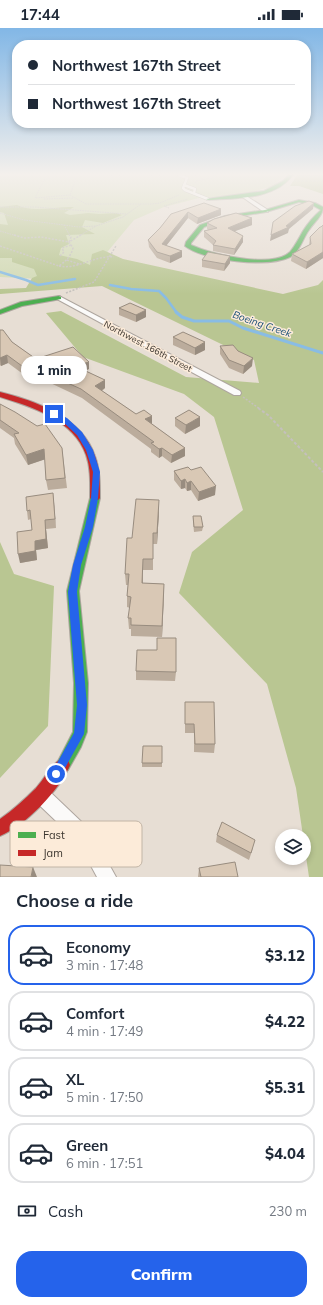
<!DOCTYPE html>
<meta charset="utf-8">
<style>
body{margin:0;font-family:Mulish,sans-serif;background:#f6f6f7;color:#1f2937;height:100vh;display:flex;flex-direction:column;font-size:15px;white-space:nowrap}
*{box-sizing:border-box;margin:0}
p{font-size:13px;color:#747a83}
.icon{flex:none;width:22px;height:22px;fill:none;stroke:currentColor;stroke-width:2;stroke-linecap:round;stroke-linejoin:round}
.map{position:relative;height:849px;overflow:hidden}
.details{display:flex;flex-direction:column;background:#fff;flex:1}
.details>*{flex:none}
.banner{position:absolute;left:12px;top:12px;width:299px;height:88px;border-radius:16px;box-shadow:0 2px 6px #0003;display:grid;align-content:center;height:88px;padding:0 16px;background:#fff}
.controls{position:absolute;left:275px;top:801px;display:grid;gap:8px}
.controls a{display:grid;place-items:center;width:36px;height:36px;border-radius:50%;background:#fff;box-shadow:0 2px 6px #0003;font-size:20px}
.end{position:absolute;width:18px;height:18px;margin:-9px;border:5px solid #2563eb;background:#fff;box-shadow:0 0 0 2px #fff}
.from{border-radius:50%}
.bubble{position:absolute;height:28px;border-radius:14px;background:#fff;box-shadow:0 2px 6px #0003;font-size:13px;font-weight:800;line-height:28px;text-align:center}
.banner b{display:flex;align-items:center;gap:14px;height:38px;font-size:15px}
.banner b+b{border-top:1px solid #e0e1e3}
.banner i{width:10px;height:10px;background:#1f2937}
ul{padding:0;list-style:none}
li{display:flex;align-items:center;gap:12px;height:60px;margin:0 8px 6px;padding:0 8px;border:2px solid #e0e1e3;border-radius:16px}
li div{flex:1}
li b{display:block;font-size:15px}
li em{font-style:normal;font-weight:800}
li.current{border-color:#2563eb}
li>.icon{width:36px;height:36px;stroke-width:1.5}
h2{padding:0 16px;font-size:18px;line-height:48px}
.pay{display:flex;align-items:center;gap:10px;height:44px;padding:0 16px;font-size:15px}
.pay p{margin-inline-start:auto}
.cta{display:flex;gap:8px;margin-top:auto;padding:8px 16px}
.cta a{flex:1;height:46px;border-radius:16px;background:#2563eb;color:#fff;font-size:16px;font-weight:800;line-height:46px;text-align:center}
.status{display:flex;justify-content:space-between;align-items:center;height:28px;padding:0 20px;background:#fff;direction:ltr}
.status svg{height:11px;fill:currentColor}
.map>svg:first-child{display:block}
</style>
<div class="status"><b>17:44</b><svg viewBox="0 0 49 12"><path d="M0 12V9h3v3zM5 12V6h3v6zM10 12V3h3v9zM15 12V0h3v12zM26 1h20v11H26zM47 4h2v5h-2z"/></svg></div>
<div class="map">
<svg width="323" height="849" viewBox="0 0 323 849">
<rect width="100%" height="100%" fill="#e7ded4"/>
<path fill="#d1dab4" d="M0 147H284L274 158 239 167 199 170 164 179 134 192 83 253 0 249Z"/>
<path fill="#b9c692" d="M297 147H323V166L299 158H290Z
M17 177C31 185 57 178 74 179L64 185 70 187 88 185 99 186 116 185 122 187 103 195 85 192 82 199 95 206 66 207 69 216 61 220 59 227 77 231 90 237 92 226 103 222 123 231 283 266 318 257 323 252V849H309L296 760 267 656 179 565 192 524 243 482 214 389 184 366 83 329 46 285 61 283 186 349 259 355 254 332 102 258 0 266V261L26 260 32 250 37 248 34 241 12 234V230H0V196L8 197 4 185 0 184V179Z
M0 514 14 546 54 558 48 698 0 750Z"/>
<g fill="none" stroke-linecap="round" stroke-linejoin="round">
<path stroke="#89bce4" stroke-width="2.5" d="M0 244 26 252 38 257 75 251
M110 257 131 261 159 263 166 270 177 285"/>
<path stroke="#89bce4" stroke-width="3" d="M176 284 182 289 194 293H229L243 300 323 325"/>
<g stroke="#aea69f" stroke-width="3.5">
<path id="lane" d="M179 147 187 150 183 160 185 162 208 171
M184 157 195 161 194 165"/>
</g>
<g stroke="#aea69f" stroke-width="2">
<path id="street" d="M243 166 268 182V184H264L241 168Z
M59 268 240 363 241 365 240 367H234L57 271 56 270Z
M41 759 47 761 90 802 116 849H97L78 814 35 773 33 767 35 761Z"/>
</g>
<g stroke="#aea69f" stroke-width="2">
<path id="fast" d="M289 147H293C274 172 237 170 208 172L206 171 264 163 283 153Z
M299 172 315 175 323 179C323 188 314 194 309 202 303 210 299 225 290 229 268 240 204 233 185 218L186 214 200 197 225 188 265 182ZM299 174 312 177 321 182C314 188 308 195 303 203 299 210 295 218 290 224 272 241 211 226 191 217V215L204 199 228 190 266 184Z
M59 268 61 269V271L22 278 0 286V282L21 274Z
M95 467 98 468 100 470 79 563 88 655 87 704 81 719 68 742 63 744 58 742 56 737 73 704 74 655 67 563 90 470 92 468Z"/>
</g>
<g stroke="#aea69f" stroke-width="2">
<path id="jam" d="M0 364C36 373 82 389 95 428 100 441 100 456 100 470L98 472H92L90 470C90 456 91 441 86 427 74 392 32 379 0 369Z
M63 730 68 732 70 737C60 762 25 798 0 808V791C13 782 25 771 36 760 44 751 53 734 63 730Z"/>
</g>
<path stroke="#c4c0bc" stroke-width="1" stroke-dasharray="1.5 1" stroke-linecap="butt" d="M57 147 44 152 35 170 70 167 76 150 62 147
M195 147 203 151
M81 148H172
M195 155 196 153 212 150 214 147
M70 167 86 176H152L160 175 179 167
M44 171 74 170
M0 179H35L126 186
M169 180 164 178 188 171
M0 185 24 192 64 197 70 208
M64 197 78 199 96 198
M0 203 17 208
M79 208 96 198 123 189 141 176"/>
<path stroke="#c4c0bc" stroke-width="1.5" stroke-dasharray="2 1.5" stroke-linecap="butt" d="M14 207 24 210 41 209 69 214 71 209 69 207
M0 218 59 238C66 233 71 228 73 220L69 214 81 207
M60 228 64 224 62 220 71 217
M67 232 79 236
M59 238C78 242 94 227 114 229
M66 265 94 254 116 218
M243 369 260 381"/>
<path stroke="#c4c0bc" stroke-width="2" stroke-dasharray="3 2" stroke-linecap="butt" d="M258 380 268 387 323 444"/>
<use href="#lane" stroke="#fbfaf9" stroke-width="2.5"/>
<use href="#street" fill="#fbfaf9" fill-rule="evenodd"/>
<use href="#fast" fill="#4caf50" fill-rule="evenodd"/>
<use href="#jam" fill="#c62828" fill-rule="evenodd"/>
</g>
<path fill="#bbac9c" d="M221 181V187L197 196 188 190 166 218 182 223V229L170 235 157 230 149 219 148 212 160 200 171 186Z
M252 190V197L235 203 243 208V214L234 227 213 223V217L204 209V203L208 202 207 201V195Z
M323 197V230L306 241 291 233 292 226 309 217 310 209Z
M202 232 230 235 224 243 202 239Z
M119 280 146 289 136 294 119 287Z
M0 302 12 314 36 331 89 334V341L85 343 105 352V360L102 363 136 386 152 388V396L185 420V428L171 435 162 428 159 430 151 424V421L82 370 44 352 23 346 8 335 1 338 0 337Z
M173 309 205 322 195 327 173 317Z
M220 318 238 323 252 338 243 346 229 340 220 326Z
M0 376 62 420 67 460 48 462 46 452 45 431 28 437 15 416 14 410 0 400Z
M175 390 200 398 185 406 175 398Z
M191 442 215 467 198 473 191 462 187 463 185 460 181 461 174 452V443Z
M53 465 56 500 46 501 48 520 36 522 37 532 20 535 32 502 31 491 28 492 27 483Z
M159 483 157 516H153V542H143V555L164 556 162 609 131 608V601H129L128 590 130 580 127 579V568L128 557H126L125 546 132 510Z
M193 488 203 499 202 503 194 504 193 493Z
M136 643 176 644 175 653 136 652Z
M185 674 215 716 214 725 194 724V705H185Z
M162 718V739H142V735Z
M217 807 253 820 249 832 216 814Z
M199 840 238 849H198Z"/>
<path fill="#988c7f" d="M314 175 313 181 289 201 288 205 270 213 271 207 286 198Z
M221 181V187L197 196 198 190Z
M188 184V190L162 223V216Z
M252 190V197L227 206 228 200Z
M243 208V214L234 227 235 221Z
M182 223V229L170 235V228Z
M323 224V230L306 241 307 234Z
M230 228V235L224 243 225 236Z
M146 282V289L136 294V287Z
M205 314V322L195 327V320Z
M7 327 8 335 1 338 0 330Z
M253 330 252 338 243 346 244 338Z
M89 334V341L76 346 75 338Z
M105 352V360L96 366 95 358Z
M152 388V396L145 391Z
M200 389V398L185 406 186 397Z
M162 420V428L159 430V421Z
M185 420V428L171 435 172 427Z
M44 421 46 431 28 437 26 427Z
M185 451V460L181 461V453Z
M191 453V462L187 463V455Z
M216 458 215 467 198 473 199 464Z
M53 465 54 474 56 500 55 491Z
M159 472V483L157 516V505Z
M45 492 46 501 48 520 36 522 37 532 20 535 18 526 35 513Z
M143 531V542L142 567V555Z
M164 556V567L162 609V598Z
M33 839 37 849H31Z"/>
<path fill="#d9c8b5" stroke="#988c7f" d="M309 173 314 175 286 198 289 199 271 207 273 194 295 178Z
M204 175 221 181 198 190 188 184 162 216 182 223 170 228 157 224 148 212 160 200 171 186Z
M236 185 252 190 228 200 243 208 235 221 213 217 216 213 204 203 217 200 207 195 214 191Z
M323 197V224L307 234 292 226 311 216 310 209 320 199H321Z
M208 224 230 228 225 236 202 232Z
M130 275 146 282 136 287 119 280Z
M0 302H3L12 314 36 331 73 319 89 334 75 338 105 352 95 358 136 386 144 382 152 388 145 391 185 420 172 427 162 420 159 421 151 415 154 414 81 361 43 344 22 338 7 327 0 330Z
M183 304 205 314 195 320 173 309Z
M233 317 238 323 253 330 244 338 229 332 220 318Z
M0 376 15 384 37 398 45 396 62 420 65 450 46 452 44 421 26 427 14 406 19 405 0 392Z
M189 382 200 389 186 397 175 390Z
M188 439 191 442 201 439 216 458 199 464 191 453 187 455 185 451 181 453 174 443Z
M53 465 55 491 45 492 46 511 35 513V523L18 526 17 504 32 502 30 482 27 483 26 469Z
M136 471 159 472 157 505H153V531H143L142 555 164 556 162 598 131 597V590H128L131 569 127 568 129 546H125L127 510H132Z
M193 488H201L203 499H194Z
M157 610H176V644L136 643 137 622H157Z
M185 674H214L215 716H195L194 696H185Z
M143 718H162V735H142Z
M222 794 255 812 251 825 217 807Z
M235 834 238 849H201L199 840Z
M0 837 33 839 31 849H0Z"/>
<linearGradient id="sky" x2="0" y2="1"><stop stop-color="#82b7e6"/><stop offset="0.55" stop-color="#f4f0ec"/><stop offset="1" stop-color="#f4f0ec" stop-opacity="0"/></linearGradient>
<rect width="323" height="266" fill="url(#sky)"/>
<path fill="#2563eb" d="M54 384 67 390 82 404 93 422 100 444 98 470 93 499 81 537 77 564 87 677 84 706 60 749 56 751 52 749 51 746 74 705 77 677 68 564 73 537 85 499 91 470 93 444 86 422 77 407 62 393 52 387 51 386Z"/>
<g text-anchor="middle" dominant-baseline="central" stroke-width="3" stroke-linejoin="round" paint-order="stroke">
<g font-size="9" fill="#3c362f" stroke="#fcebd9">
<text transform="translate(148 318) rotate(28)">Northwest 166th Street</text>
</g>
<g font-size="10" font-style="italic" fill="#164d76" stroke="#fcebd9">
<text transform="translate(262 296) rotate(19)">Boeing Creek</text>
</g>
</g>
<rect x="10" y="793" width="132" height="46" rx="6" fill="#fcebd9" stroke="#c2b5a6" stroke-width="1"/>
<rect x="18" y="804" width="18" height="6" fill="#4caf50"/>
<rect x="18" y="822" width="18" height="6" fill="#c62828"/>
<g font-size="11" fill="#3c362f">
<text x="43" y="811">Fast</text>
<text x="43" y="829">Jam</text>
</g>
</svg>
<div class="controls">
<a><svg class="icon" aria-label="layers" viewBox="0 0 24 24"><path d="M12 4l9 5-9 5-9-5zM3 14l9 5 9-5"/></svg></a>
</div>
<i class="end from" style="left:56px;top:746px"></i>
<i class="end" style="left:54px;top:386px"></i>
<div class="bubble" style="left:21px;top:328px;width:66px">1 min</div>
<div class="banner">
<b><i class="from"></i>Northwest 167th Street</b>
<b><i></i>Northwest 167th Street</b>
</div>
</div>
<section class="details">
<h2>Choose a ride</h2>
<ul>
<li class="current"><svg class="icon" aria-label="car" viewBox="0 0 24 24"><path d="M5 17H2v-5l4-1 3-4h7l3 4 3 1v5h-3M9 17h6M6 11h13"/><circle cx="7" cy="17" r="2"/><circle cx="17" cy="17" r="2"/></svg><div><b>Economy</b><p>3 min · 17:48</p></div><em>$3.12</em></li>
<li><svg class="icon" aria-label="car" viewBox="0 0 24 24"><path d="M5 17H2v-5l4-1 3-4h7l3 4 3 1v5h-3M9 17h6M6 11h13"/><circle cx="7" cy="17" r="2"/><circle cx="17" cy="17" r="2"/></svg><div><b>Comfort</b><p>4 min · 17:49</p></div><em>$4.22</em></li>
<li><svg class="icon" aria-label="car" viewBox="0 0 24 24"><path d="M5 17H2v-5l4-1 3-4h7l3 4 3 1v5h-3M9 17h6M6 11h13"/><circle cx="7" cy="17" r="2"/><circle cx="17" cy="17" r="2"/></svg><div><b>XL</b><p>5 min · 17:50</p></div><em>$5.31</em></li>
<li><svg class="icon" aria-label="car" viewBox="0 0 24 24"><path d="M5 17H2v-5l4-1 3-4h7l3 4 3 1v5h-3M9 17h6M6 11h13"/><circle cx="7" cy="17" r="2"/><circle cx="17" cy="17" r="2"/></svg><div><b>Green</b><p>6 min · 17:51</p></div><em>$4.04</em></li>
</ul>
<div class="pay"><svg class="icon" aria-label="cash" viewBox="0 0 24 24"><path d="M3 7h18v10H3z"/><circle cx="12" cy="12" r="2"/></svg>Cash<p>230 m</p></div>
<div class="cta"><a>Confirm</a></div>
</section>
